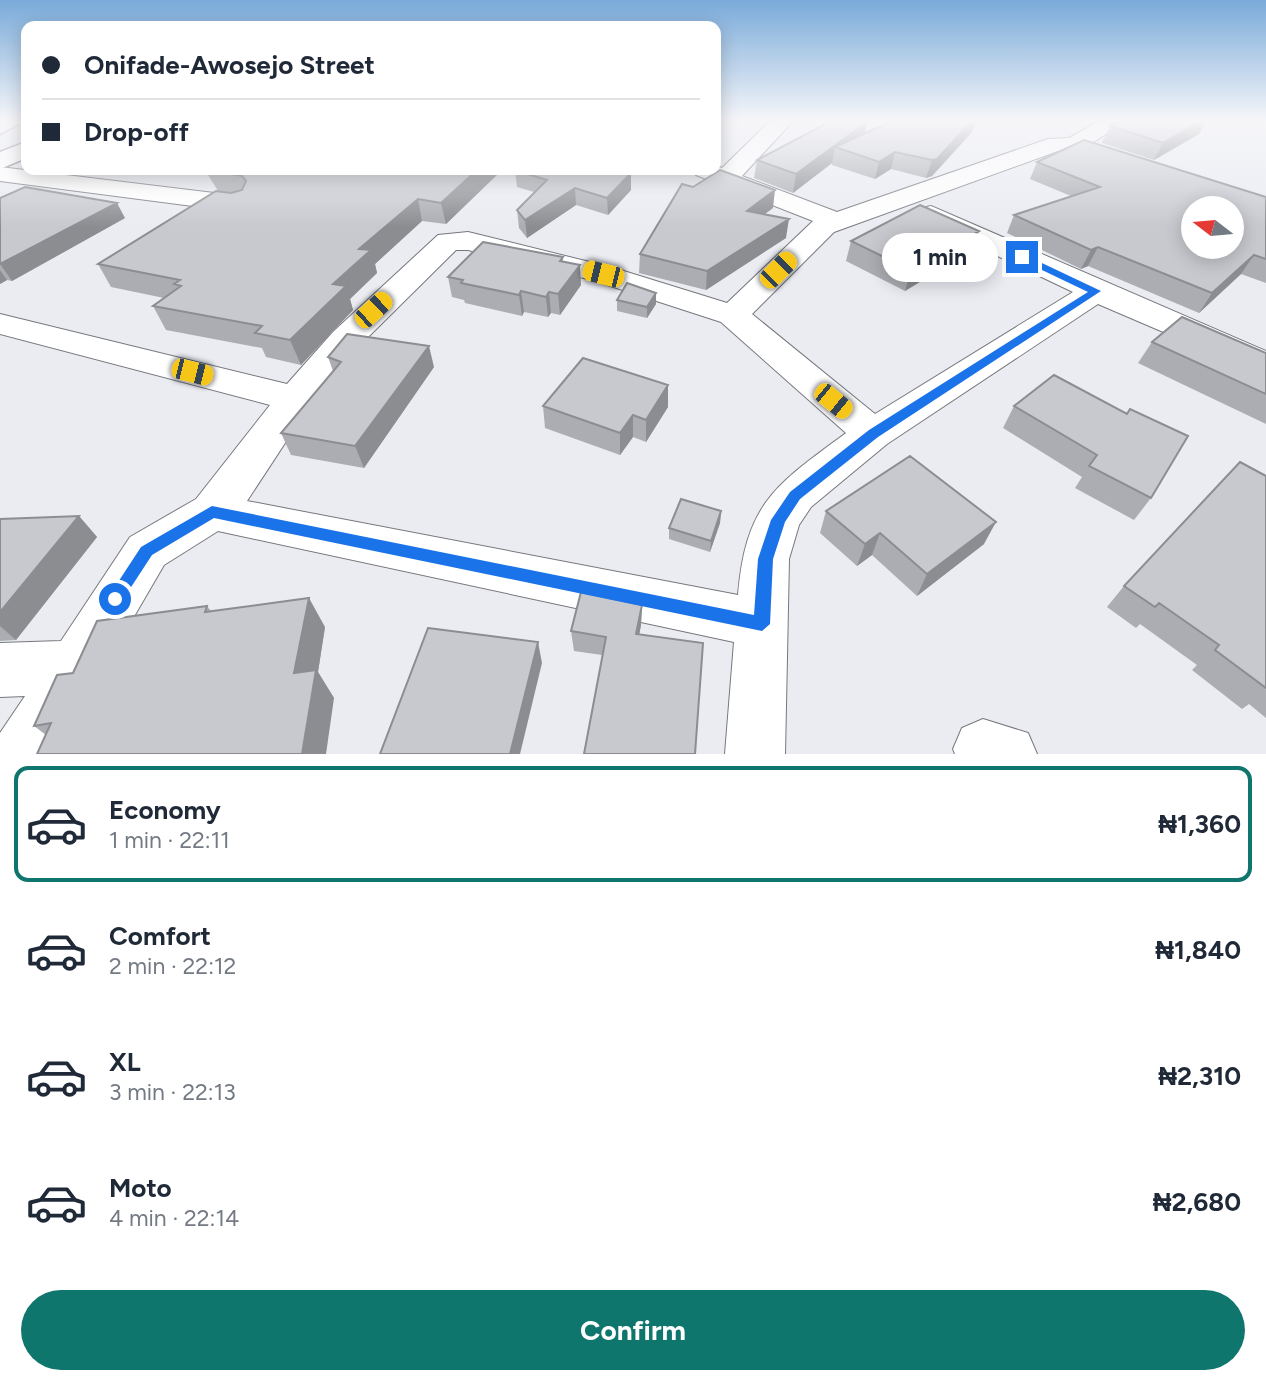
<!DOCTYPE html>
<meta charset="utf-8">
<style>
body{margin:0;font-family:Figtree,sans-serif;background:#f2f2f3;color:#1f2937;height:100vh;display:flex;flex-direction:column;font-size:26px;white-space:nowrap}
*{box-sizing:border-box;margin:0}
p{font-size:23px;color:#747a83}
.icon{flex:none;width:38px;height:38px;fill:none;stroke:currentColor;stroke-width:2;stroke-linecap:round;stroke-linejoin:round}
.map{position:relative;height:754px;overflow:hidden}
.details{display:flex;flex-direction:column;background:#fff;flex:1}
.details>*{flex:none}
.hud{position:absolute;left:21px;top:21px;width:700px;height:154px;border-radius:14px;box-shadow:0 4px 18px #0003;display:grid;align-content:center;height:154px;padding:0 21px;background:#fff}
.needle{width:46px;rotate:286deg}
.fabs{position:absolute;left:1181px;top:196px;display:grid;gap:14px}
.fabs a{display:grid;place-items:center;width:63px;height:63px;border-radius:50%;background:#fff;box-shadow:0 4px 18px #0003;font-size:35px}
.end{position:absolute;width:32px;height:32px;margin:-16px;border:9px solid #1a73e8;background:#fff;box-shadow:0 0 0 4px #fff}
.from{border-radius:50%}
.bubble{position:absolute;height:49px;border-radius:24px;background:#fff;box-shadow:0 4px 18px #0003;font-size:23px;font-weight:700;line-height:49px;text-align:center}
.car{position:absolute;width:21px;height:42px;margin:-21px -10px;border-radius:9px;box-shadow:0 0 5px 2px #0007;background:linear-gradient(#f5c518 24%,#345 0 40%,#f5c518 0 76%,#345 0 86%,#f5c518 0)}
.hud b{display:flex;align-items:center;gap:24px;height:66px;font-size:26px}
.hud b+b{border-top:2px solid #e0e1e3}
.hud i{width:18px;height:18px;background:#1f2937}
ul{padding:12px 0 0;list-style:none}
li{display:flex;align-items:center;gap:21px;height:116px;margin:0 14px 10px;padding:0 7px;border:4px solid transparent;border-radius:14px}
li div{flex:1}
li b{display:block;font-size:26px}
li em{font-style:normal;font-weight:700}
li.selected{border-color:#0f766e}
li>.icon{width:63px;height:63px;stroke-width:1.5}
.action{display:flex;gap:14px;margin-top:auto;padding:14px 21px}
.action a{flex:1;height:80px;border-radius:42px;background:#0f766e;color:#fff;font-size:28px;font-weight:700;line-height:80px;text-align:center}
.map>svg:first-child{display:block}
</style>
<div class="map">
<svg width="1266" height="754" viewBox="0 0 1266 754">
<rect width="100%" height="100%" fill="#eaecf2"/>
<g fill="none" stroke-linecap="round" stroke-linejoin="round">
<g stroke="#76787e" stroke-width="2">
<path id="minor" d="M770 121H793L742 176 837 212 1048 139 1069 138 1100 121H1126L1092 143 1128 154 1132 159 1128 164 1120 166 1058 151 834 232 752 314 875 414 1073 292 922 220 918 214 922 208 931 206 1266 351V376L1098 304 887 444 811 507 799 525 789 559 785 754H725L734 642 218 531 164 565 54 754H0V733L25 696 0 697V643L61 641 130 537 196 499 270 405 0 334V314L287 384 333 332 438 235 468 232 614 268 727 303 813 221 696 175 693 170H716V166L722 168ZM456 250H468L592 280 721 322 846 433C776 485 746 502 738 595L247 501 308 408 357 348Z
M0 167 239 196 248 198 252 204 248 210 239 212 0 181Z
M983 719 1028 733 1037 754H955L953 749 962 728Z"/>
</g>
<g stroke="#76787e" stroke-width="3">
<path id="highway" d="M0 121H24L0 134Z
M26 142V158L0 169V152Z"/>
</g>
<use href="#minor" fill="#fff" fill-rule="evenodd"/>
<use href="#highway" fill="#fff" fill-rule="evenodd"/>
</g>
<path fill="#abadb2" d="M1120 121H1206L1199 134 1154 160 1102 143 1110 126Z
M867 122 865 134 972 132 932 176 926 178 891 169 875 179 832 165V163L793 193 754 178 757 160Z
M1037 162 1266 197V283L1241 274 1199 313 1088 266 1081 269 1007 233 1014 215 1071 196 1030 179Z
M205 170H502L446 224 422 221 375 264 377 273 350 299 353 310 301 365 266 357 262 348 166 330 153 306 164 298 111 287 98 264 231 193 218 191Z
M515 170H623V171L631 173V190L608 215 576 205 527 238 519 228 517 210 534 192 517 187Z
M0 198 125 218 12 281 7 280 0 284Z
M773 208 764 214 786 238 706 290 639 273 640 254Z
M851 241 972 250 905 291 846 261Z
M563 257V261L581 285 560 315 551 313 548 317 524 312 522 316 465 303 464 300 452 297 448 277Z
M656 293V304L647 318 617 311V300Z
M1152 342 1266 353V424L1138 363Z
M328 357 434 367 364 468 291 455 281 433 333 371Z
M668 385V407L646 442 633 437 620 455 545 428 543 406Z
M1014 406 1127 414 1151 498 1134 520 1075 488 1082 477 1003 428Z
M1266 476V718L1249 704 1242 709 1192 670 1197 665 1140 624 1136 628 1107 607 1124 586Z
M721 511 720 523 710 552 669 539V528Z
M826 511 984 544 917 596 872 555 857 566 820 533Z
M79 516 97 537 16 640 0 641V519Z
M642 605 641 625 639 634 602 655 574 651 571 631Z
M207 606 211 611 325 627 318 672 334 698 46 735 34 726 73 673Z"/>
<path fill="#8b8d91" d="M972 121H976L972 132 932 176 926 178 932 160Z
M1193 121H1206L1199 134 1154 160 1163 143Z
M867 122 863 139 835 147 832 163 793 193 796 174Z
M895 152 891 169 875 179 879 162Z
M477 170H502L446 224 441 203Z
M631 173V190L608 215 607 198Z
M575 188 576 205 527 238 525 220Z
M775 190 773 208 745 229 747 211Z
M418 199 422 221 375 264 377 273 350 299 353 310 301 365 290 340 359 249Z
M117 203 125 218 12 281 0 264Z
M789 219 786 238 706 290 707 271Z
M979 231 972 250 905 291 911 270Z
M1098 247 1088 266 1081 269 1091 250Z
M1254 255 1241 274 1199 313 1212 293Z
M580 265 581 285 560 315 558 294Z
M0 270 7 280 0 284Z
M521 291 524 312 522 316 519 295Z
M549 292 551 313 548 317 546 297Z
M656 293V304L647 318V307Z
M429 346 434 367 364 468 355 446Z
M668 385V407L646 442V420Z
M633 415V437L620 455V433Z
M721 511 720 523 710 552 711 541Z
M79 516 97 537 16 640 0 626V612Z
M996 522 984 544 917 596 927 574Z
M880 533 872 555 857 566 865 544Z
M309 598 325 627 318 672 334 698 326 754H302L294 673Z
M642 605 641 625 636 653V634Z
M538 642 542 663 520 754H510Z"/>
<path fill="#c7c9cf" stroke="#8b8d91" stroke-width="2" fill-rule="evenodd" d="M831 121H866L867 122 796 174 757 160Z
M892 121H972L937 159 932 160 895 152 879 162 835 147Z
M1120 121H1201L1163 143 1110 126Z
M1084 140 1266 197V259L1254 255 1212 293 1098 247 1091 250 1014 215 1100 187 1037 162ZM1194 208H1232V247H1194Z
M209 170H477L441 203 418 199 359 249 371 250 333 284 346 286 290 340 255 333 262 326 153 306 181 286 174 284 180 280 98 264 216 191 231 193 242 190 246 181 242 176Z
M515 170H617L631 173 607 198 575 188 525 220 517 210 547 180Z
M720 170 775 190 747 211 789 219 707 271 640 254 682 184 693 187Z
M25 187 117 203 0 264V198Z
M920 205 979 231 911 270 851 241Z
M483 242 563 257 560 261 580 265 558 294 549 292 546 297 521 291 519 295 461 283 463 280 448 277Z
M627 283 656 293 647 307 617 300Z
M1182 317 1266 353V394L1152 342Z
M347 334 429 346 355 446 281 433 341 362 328 357Z
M583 358 668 385 646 420 633 415 620 433 543 406Z
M1054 375 1127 414 1130 409 1188 436 1151 498 1089 466 1097 455 1014 406Z
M910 456 996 522 927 574 880 533 865 544 826 511Z
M1240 462 1266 476V688L1215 650 1219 645 1159 603 1155 607 1124 586Z
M681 499 721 511 711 541 669 528Z
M79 516 0 612V519Z
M581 592 642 605 636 634 703 643 695 754H584L606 637 571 631Z
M309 598 294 673 316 670 302 754H37L51 723 34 726 57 675 73 673 97 621 207 606 205 612Z
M428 628 538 642 510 754H380Z"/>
<linearGradient id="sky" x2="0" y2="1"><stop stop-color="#79aad9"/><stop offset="0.53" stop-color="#f6f6f9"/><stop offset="1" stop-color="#f6f6f9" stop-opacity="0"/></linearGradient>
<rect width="1266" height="227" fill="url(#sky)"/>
<path fill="#1a73e8" d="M1019 255H1025L1101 291 878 437 800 499 785 522 773 559 770 624 762 631 214 518 152 555 120 604H109L107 599 141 547 212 506 754 615 758 559 771 520 790 492 869 430 1088 292 1019 259Z"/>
</svg>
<div class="fabs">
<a><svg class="needle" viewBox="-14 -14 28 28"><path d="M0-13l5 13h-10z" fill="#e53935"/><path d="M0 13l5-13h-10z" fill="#747a83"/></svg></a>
</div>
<i class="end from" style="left:115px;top:599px"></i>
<i class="end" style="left:1022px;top:257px"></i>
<div class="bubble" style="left:882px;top:233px;width:116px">1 min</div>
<i class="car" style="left:778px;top:270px;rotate:45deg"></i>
<i class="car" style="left:603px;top:274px;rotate:284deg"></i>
<i class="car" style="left:373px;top:310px;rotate:47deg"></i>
<i class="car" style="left:192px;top:372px;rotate:104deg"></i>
<i class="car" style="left:833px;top:401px;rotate:129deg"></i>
<div class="hud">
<b><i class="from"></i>Onifade-Awosejo Street</b>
<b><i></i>Drop-off</b>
</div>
</div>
<section class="details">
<ul>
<li class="selected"><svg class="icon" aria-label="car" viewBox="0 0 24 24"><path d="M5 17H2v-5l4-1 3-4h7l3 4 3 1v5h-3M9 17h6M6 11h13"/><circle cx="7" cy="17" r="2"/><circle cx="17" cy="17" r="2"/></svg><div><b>Economy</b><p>1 min · 22:11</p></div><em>₦1,360</em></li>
<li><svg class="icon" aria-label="car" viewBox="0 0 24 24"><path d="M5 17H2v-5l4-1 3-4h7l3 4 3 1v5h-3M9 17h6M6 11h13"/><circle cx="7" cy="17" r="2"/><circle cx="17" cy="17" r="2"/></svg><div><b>Comfort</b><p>2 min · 22:12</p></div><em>₦1,840</em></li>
<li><svg class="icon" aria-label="car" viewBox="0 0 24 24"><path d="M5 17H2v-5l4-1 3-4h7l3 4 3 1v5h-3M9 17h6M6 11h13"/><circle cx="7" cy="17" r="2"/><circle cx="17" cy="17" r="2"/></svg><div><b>XL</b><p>3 min · 22:13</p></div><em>₦2,310</em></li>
<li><svg class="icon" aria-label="car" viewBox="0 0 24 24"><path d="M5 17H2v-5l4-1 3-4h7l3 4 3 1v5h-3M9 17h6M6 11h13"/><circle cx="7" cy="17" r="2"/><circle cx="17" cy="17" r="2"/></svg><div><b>Moto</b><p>4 min · 22:14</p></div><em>₦2,680</em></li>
</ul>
<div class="action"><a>Confirm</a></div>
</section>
